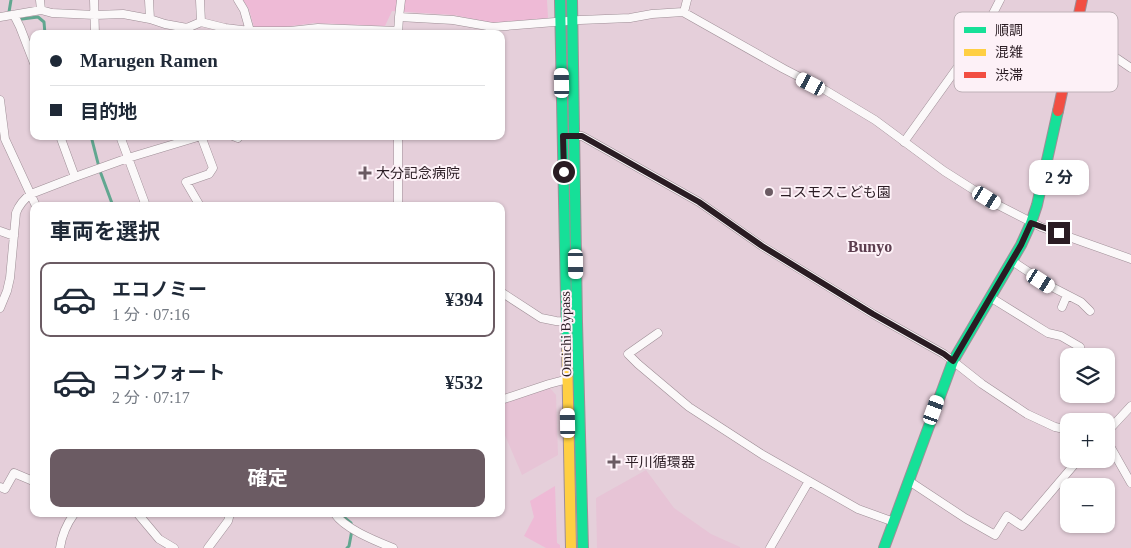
<!DOCTYPE html>
<html lang="ja">
<meta charset="utf-8">
<style>
body{margin:0;font-family:"Times New Roman","Noto Sans JP",serif;background:#f6f6f7;color:#1f2937;height:100vh;display:flex;flex-direction:column;font-size:19px;white-space:nowrap}
*{box-sizing:border-box;margin:0}
p{font-size:16px;color:#747a83}
.icon{flex:none;width:28px;height:28px;fill:none;stroke:currentColor;stroke-width:2;stroke-linecap:round;stroke-linejoin:round}
.map{position:relative;flex:1;overflow:hidden}
.panel{position:absolute;left:30px;top:202px;width:475px;height:315px;display:flex;flex-direction:column;background:#fff;border-radius:10px;box-shadow:0 1px 4px #0004}
.panel>*{flex:none}
.top-card{position:absolute;left:30px;top:30px;width:475px;height:110px;border-radius:10px;box-shadow:0 1px 4px #0004;display:grid;align-content:center;height:110px;padding:0 20px;background:#fff}
.buttons{position:absolute;left:1060px;top:348px;display:grid;gap:10px}
.buttons a{display:grid;place-items:center;width:55px;height:55px;border-radius:10px;background:#fff;box-shadow:0 1px 4px #0004;font-size:25px}
.end{position:absolute;width:22px;height:22px;margin:-11px;border:6px solid #2a1c23;background:#fff;box-shadow:0 0 0 2px #fff}
.from{border-radius:50%}
.bubble{position:absolute;height:35px;border-radius:10px;background:#fff;box-shadow:0 1px 4px #0004;font-size:16px;font-weight:700;line-height:35px;text-align:center}
.car{position:absolute;width:15px;height:30px;margin:-15px -8px;border-radius:6px;box-shadow:0 0 4px 1px #0007;background:linear-gradient(#fff 24%,#345 0 40%,#fff 0 76%,#345 0 86%,#fff 0)}
.top-card b{display:flex;align-items:center;gap:18px;height:48px;font-size:19px}
.top-card b+b{border-top:1px solid #e0e1e3}
.top-card i{width:12px;height:12px;background:#1f2937}
ul{padding:0;list-style:none}
li{display:flex;align-items:center;gap:15px;height:75px;margin:0 10px 8px;padding:0 10px;border:2px solid transparent;border-radius:10px}
li div{flex:1}
li b{display:block;font-size:19px}
li em{font-style:normal;font-weight:700}
li.active{border-color:#6b5b63}
li>.icon{width:45px;height:45px;stroke-width:1.5}
h2{padding:0 20px;font-size:22px;line-height:60px}
.action{display:flex;gap:10px;margin-top:auto;padding:10px 20px}
.action a{flex:1;height:58px;border-radius:10px;background:#6b5b63;color:#fff;font-size:20px;font-weight:700;line-height:58px;text-align:center}
.map>svg:first-child{display:block}
</style>
<div class="map">
<svg width="1131" height="548" viewBox="0 0 1131 548">
<rect width="100%" height="100%" fill="#e5cfda"/>
<path fill="#e7c4d6" d="M550 388 556 395 558 455 522 475 501 426V404Z
M646 470 674 508 711 534 740 547V548H597L596 498Z"/>
<path fill="#eebad6" d="M243 0H547L548 18 493 23 454 15 392 11 385 26 314 23 284 27H254L249 9Z
M555 486 557 543 560 545V548H546L524 536 534 517 530 501Z"/>
<g fill="none" stroke-linecap="round" stroke-linejoin="round">
<path stroke="#61a790" stroke-width="3" d="M11 0 9 12 11 13
M16 16 22 19 38 17 44 22 45 34
M91 136 100 171 113 206
M340 514 351 523 352 530 349 546 347 548"/>
<g stroke="#9e8e96" stroke-width="9">
<path id="street" d="M40 0 41 10
M94 0 95 34
M149 0 150 19
M200 0 201 22
M238 0 244 10 250 31H290L318 28 398 31
M684 12 687 0
M14 15 20 27 34 63
M0 17 41 10 52 13 95 15 123 14 150 19 165 24 187 28 201 22 225 28 250 31
M399 17 401 0
M1075 30 1131 68
M398 34 399 17 453 20 493 27 580 20 630 18 652 14 683 12 784 69 825 90 875 120 944 171 996 204 1041 227 1131 259
M0 100 5 139 36 206
M60 136 75 177
M120 136 146 206
M233 136 238 138 239 136
M398 136V206
M572 136H582L699 202 762 246 873 314 944 354 982 384 1027 414 1055 427 1069 430
M904 142 985 29 1000 0
M200 206 186 182 209 174 213 168 201 136
M0 231 14 236
M1012 261 1050 286 1081 302 1090 311
M501 292 541 318 556 321 568 322
M990 297 1048 333 1061 336 1080 347
M1062 307 1067 295
M0 308 7 291 10 278 16 213C19 205 24 199 31 194L75 177 128 158 201 136
M658 333 628 354 638 364 689 407 763 455 858 509 894 522
M501 400 549 384 568 379
M1106 433 1131 406
M1106 439 1131 483
M909 481 965 518 995 535 1007 516 1022 526 1079 459
M0 487 5 489 14 473 33 481
M138 514 159 539 174 548
M335 514C345 529 376 541 393 548
M60 548C62 534 66 525 74 514
M208 548 228 521 230 514
M770 548 809 481"/>
</g>
<g stroke="#9e8e96" stroke-width="12">
<path id="fast" d="M560 0 567 350
M572 0 577 322 583 548
M884 548 953 361 1021 245 1031 223 1037 205 1058 111"/>
</g>
<g stroke="#9e8e96" stroke-width="12">
<path id="slow" d="M567 350 571 548"/>
</g>
<g stroke="#9e8e96" stroke-width="12">
<path id="jam" d="M1058 111 1082 0"/>
</g>
<use href="#street" stroke="#fbf8f9" stroke-width="8"/>
<use href="#fast" stroke="#16e098" stroke-width="10"/>
<use href="#slow" stroke="#ffcf43" stroke-width="10"/>
<use href="#jam" stroke="#f24e42" stroke-width="10"/>
</g>
<g fill="none" stroke-linecap="round" stroke-linejoin="round">
<path stroke="#2a1c23" stroke-width="6" d="M564 172 563 136H582L699 202 762 246 873 314 944 354 953 361 1021 245 1031 223 1059 233"/>
</g>
<g fill="#6b5b63" stroke="#fdf1f7" stroke-width="2">
<path d="M362.5 165.5h5v5h5v5h-5v5h-5v-5h-5v-5h5z"/>
<circle cx="769" cy="192" r="5"/>
<path d="M611.5 454.5h5v5h5v5h-5v5h-5v-5h-5v-5h5z"/>
</g>
<g text-anchor="middle" dominant-baseline="central" stroke-width="4" stroke-linejoin="round" paint-order="stroke">
<g font-size="14" fill="#2a1c23" stroke="#fdf1f7" text-anchor="start">
<text x="376" y="173">大分記念病院</text>
<text x="779" y="192">コスモスこども園</text>
<text x="625" y="462">平川循環器</text>
</g>
<g font-size="14" fill="#2a1c23" stroke="#fdf1f7">
<text transform="translate(566 334) rotate(-91)">Omichi Bypass</text>
</g>
<g font-size="16" font-weight="bold" fill="#5c3d4e" stroke="#fdf1f7">
<text x="870" y="246">Bunyo</text>
</g>
</g>
<rect x="954" y="12" width="164" height="80" rx="8" fill="#fdf1f7" stroke="#beb1b7" stroke-width="1"/>
<rect x="964" y="27" width="22" height="6" fill="#16e098"/>
<rect x="964" y="49" width="22" height="7" fill="#ffcf43"/>
<rect x="964" y="72" width="22" height="6" fill="#f24e42"/>
<g font-size="14" fill="#2a1c23">
<text x="995" y="35">順調</text>
<text x="995" y="57">混雑</text>
<text x="995" y="80">渋滞</text>
</g>
</svg>
<div class="buttons">
<a><svg class="icon" aria-label="layers" viewBox="0 0 24 24"><path d="M12 4l9 5-9 5-9-5zM3 14l9 5 9-5"/></svg></a>
<a>+</a>
<a>−</a>
</div>
<i class="end from" style="left:564px;top:172px"></i>
<i class="end" style="left:1059px;top:233px"></i>
<div class="bubble" style="left:1029px;top:160px;width:60px">2 分</div>
<i class="car" style="left:562px;top:83px;rotate:359deg"></i>
<i class="car" style="left:811px;top:84px;rotate:297deg"></i>
<i class="car" style="left:987px;top:198px;rotate:121deg"></i>
<i class="car" style="left:576px;top:264px;rotate:179deg"></i>
<i class="car" style="left:1041px;top:281px;rotate:123deg"></i>
<i class="car" style="left:934px;top:410px;rotate:20deg"></i>
<i class="car" style="left:568px;top:423px;rotate:359deg"></i>
<div class="top-card">
<b><i class="from"></i>Marugen Ramen</b>
<b><i></i>目的地</b>
</div>
<section class="panel">
<h2>車両を選択</h2>
<ul>
<li class="active"><svg class="icon" aria-label="car" viewBox="0 0 24 24"><path d="M5 17H2v-5l4-1 3-4h7l3 4 3 1v5h-3M9 17h6M6 11h13"/><circle cx="7" cy="17" r="2"/><circle cx="17" cy="17" r="2"/></svg><div><b>エコノミー</b><p>1 分 · 07:16</p></div><em>¥394</em></li>
<li><svg class="icon" aria-label="car" viewBox="0 0 24 24"><path d="M5 17H2v-5l4-1 3-4h7l3 4 3 1v5h-3M9 17h6M6 11h13"/><circle cx="7" cy="17" r="2"/><circle cx="17" cy="17" r="2"/></svg><div><b>コンフォート</b><p>2 分 · 07:17</p></div><em>¥532</em></li>
</ul>
<div class="action"><a>確定</a></div>
</section>
</div>
